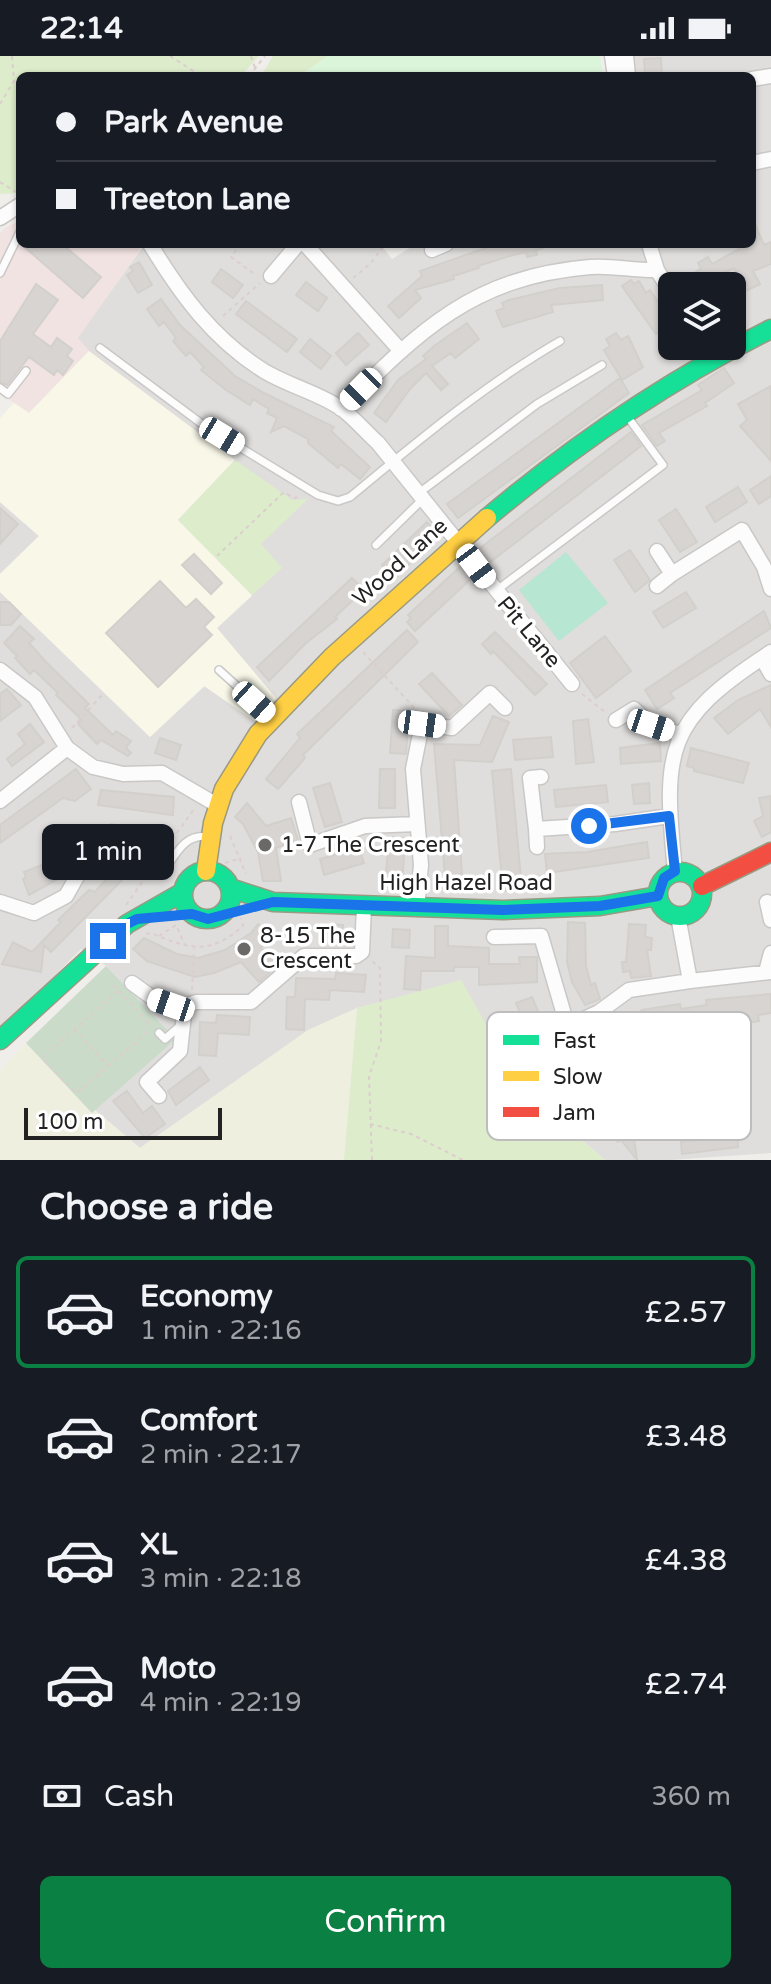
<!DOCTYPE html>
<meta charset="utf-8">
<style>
body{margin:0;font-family:"Varela Round",sans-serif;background:#20242c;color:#f1f3f6;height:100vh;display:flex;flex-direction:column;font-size:30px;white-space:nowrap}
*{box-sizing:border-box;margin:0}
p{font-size:26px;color:#9ea1a6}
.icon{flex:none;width:44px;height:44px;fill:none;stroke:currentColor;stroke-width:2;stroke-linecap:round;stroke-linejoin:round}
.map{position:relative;height:1104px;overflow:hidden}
.drawer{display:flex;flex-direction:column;background:#171b24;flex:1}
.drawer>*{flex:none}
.guide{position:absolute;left:16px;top:16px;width:740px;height:176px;border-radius:12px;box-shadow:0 2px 6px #0004;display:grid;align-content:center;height:176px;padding:0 40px;background:#171b24}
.controls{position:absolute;left:658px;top:216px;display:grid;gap:16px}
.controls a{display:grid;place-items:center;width:88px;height:88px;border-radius:12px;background:#171b24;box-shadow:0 2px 6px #0004;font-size:40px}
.scale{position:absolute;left:24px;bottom:20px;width:198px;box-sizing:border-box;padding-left:8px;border:4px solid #222;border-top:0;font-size:22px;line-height:28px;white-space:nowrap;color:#222;-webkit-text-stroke:6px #fff;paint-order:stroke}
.end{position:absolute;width:36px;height:36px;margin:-18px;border:10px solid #1a73e8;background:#fff;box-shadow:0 0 0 4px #fff}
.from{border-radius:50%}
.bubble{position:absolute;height:56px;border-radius:12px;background:#171b24;box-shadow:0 2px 6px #0004;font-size:26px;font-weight:600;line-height:56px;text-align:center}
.car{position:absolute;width:24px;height:48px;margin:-24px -12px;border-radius:10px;box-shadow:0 0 6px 2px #0007;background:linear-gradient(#fff 24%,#345 0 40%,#fff 0 76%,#345 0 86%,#fff 0)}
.guide b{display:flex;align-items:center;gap:28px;height:76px;font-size:30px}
.guide b+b{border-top:2px solid #363941}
.guide i{width:20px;height:20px;background:#f1f3f6}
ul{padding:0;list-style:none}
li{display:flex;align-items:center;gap:24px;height:112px;margin:0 16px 12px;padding:0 24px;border:4px solid transparent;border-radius:12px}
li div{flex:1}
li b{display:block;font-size:30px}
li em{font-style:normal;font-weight:600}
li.on{border-color:#0b8043}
li>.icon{width:72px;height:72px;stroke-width:1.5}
h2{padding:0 40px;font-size:36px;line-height:96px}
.pay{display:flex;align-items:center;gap:20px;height:88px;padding:0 40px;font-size:30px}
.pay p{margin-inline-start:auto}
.cta{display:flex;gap:16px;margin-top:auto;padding:16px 40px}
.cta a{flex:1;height:92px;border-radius:12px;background:#0b8043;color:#fff;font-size:32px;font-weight:600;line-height:92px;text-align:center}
.status{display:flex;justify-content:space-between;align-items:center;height:56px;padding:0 40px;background:#171b24;direction:ltr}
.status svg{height:22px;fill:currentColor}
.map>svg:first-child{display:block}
</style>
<div class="status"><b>22:14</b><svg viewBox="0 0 49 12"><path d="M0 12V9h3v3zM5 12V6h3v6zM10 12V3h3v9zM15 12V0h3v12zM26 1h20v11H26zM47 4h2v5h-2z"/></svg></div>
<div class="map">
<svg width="771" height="1104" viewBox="0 0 771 1104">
<rect width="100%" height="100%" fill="#f0eeeb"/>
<path fill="#dfdedc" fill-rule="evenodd" d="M614 0H771V1097L670 1104H605L523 1034 461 925 357 952 309 974 140 1092 95 1054 176 983 106 910 81 893 0 975V536L150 681 205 630 256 665 217 572 252 540 178 464 89 295 77 282 145 188H380L392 203 416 188H752V20H616ZM672 230H732V290H672Z
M0 446 39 480 0 518Z"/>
<path fill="#f1e3e1" d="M20 165V188H136L140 194 78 282 89 295 29 357 0 337V177L6 171Z"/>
<path fill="#f8f7e8" d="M89 295 235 404 178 464 252 539 217 572 276 642 256 666 204 630 150 681 0 536V518L39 480 0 446V362L14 347 29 357Z"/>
<path fill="#efefdf" d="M357 952 344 1104H0V1014L26 987 92 1057 95 1054 140 1092 308 974Z"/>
<path fill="#ddeccb" d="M0 0H259L241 20 225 17 223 20H20V137L0 138Z
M273 0H328L299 20H261Z
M235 404 292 444 308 443 261 488 282 512 252 539 178 464Z
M461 924 523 1034 605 1104H344L357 952Z"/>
<path fill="#cadbca" d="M106 910 176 983 92 1057 26 987Z"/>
<path fill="#daf5da" d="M328 0H600L603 20H299Z"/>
<path fill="#b7e6d2" d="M566 496 608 547 559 585 519 534Z"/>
<path fill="#d7d4d2" stroke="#d3d0cc" stroke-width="2" d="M661 2 662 20H645L644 3Z
M752 161 764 189 771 186V208L753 215 760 228 746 235 734 212 695 230H679L677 226 701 213 698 207 708 201 712 208 739 193 736 188H752Z
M21 188H62L101 221 83 242Z
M497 188H542L543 192 536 194 537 199 527 201 526 196 510 200 478 210 479 212 453 220 454 223 415 234 421 242 399 262 388 250 422 220 420 215Z
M139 206 152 229 138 237 127 219 133 215 130 211Z
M221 213 243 229 233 242 212 226Z
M631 224 634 228 639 225 646 237 650 234 672 267 656 278 622 230Z
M306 226 327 242 318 255 296 239Z
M36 228 58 244 33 278 51 291 57 282 72 293 67 300 73 305 63 319 57 314 54 319 29 301 7 329 0 326V285Z
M602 229 603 244 551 249 553 256 503 271 496 255 504 252 502 247 509 244 560 232Z
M161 243 180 269 235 320 264 337 334 371 331 375 370 411 360 423 341 408 338 412 308 387V383L284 370 271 376 277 362 267 357 269 353 253 343 250 349 226 334 201 314 204 311 190 296 186 300 173 285 176 282 164 266 159 270 147 253Z
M246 245 297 283 287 296 236 258Z
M467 267 479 283 455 302 451 297 432 310 448 328 441 334 426 317 410 333 386 366 374 357 398 324 426 303 423 300 434 290Z
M358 277 369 289 346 309 336 297Z
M616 277 621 284 628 280 643 311 622 324 604 294 610 290 606 283Z
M310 283 331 300 321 313 300 296Z
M724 312 734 327 705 347 707 350 659 377 665 385 657 390 642 369 702 334 698 329Z
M620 322 629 337 458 462 447 448Z
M771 330V405L740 370 747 364 738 348Z
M631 376 641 390 489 507 479 493Z
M771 420V440L759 448 750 434Z
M738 431 747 446 715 466 706 451Z
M0 452 18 468 0 488Z
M676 453 697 486 680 496 659 464Z
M427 466 439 479 395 522 382 509Z
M630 494 650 524 635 536 614 504Z
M194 498 222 527 211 538 182 509Z
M462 509 473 521 415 575 407 566 411 562 408 559Z
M352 522 364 534 335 561 337 563 306 587 269 625 257 611Z
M160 525 186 552 196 543 214 561 204 571 212 579 158 631 106 577Z
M686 536 696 552 663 572 653 556Z
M0 546H9L21 558 11 569H0Z
M764 555 771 572 670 637 674 642 657 653 645 634Z
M20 570 34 583 29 587 46 606 89 648 85 652 113 679 116 675 131 685 126 692 131 697 128 700 101 684 97 688 78 668 82 664 56 639 58 637 34 614 30 618 15 602 17 600 4 587Z
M407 574 418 586 303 699 305 702 278 733 266 723 300 682 297 678Z
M495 576 547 628 535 639 493 595 491 598 482 588Z
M605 580 631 615 596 642 570 607Z
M432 617 462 649 449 660 419 628Z
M771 629V671L760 653 728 678 714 662 738 644Z
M7 633 21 649 0 665V638Z
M393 654 409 655 406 698 390 697Z
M493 660 509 666 492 706 454 704 463 832H446L434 688 480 689Z
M588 663 594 706 576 708 573 665Z
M30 668 44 686 12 710 7 703 25 688 18 678Z
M551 681 553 701 515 704 513 684Z
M160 682 181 689 176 704 155 697Z
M660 687 661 705 621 708 620 692Z
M691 692 749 707 743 727 694 715V712L687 710Z
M76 713 91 733 75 745 63 742 0 787V769Z
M380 713H395V752H379Z
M511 713 522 834 503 835 492 715Z
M330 727 342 766 325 771 313 732Z
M649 727 650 747 634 748 632 729Z
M606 729 608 746 556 751 554 734Z
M101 734 174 741 173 759 98 749Z
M771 740V776L762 781 754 765 763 760 759 742Z
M247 747 266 770 291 762 298 784 276 792 281 825H263L258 796 243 768 235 761Z
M111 768 127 771 122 824 51 896 44 889 41 916 2 908 13 886 32 896 61 866 58 864 89 834 95 836 116 812 106 810Z
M72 774 82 786 58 804 65 813 56 820 58 823 29 839 23 823 26 821 24 816 47 807 43 802 61 788 59 785Z
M389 781 405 782 402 831 385 830Z
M647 786 649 802 547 817 545 798 587 796Z
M359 792 364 807 324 819 320 803Z
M568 866 585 867 586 910 591 929 595 927 600 943 585 949 572 926 567 906Z
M258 868 272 878 261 892 277 910 259 926 241 906 214 917 195 921 147 905 133 893 144 882 177 898 198 902 225 894 251 877Z
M327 868 343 869 342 887 326 886Z
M629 868 646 869 645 881 652 882 651 894H647L651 920 631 922 630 915 623 916 622 906H626Z
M435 870H448V890L489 892V908H520L519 901H537V926L479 929V911H454V915H421L420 934 404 933 406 900 435 902Z
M393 873 410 874 409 892 392 891Z
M336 917 366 919 364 936 330 934 329 944 305 943 304 974 286 973 287 941H295L296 922 335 923Z
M771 938V957L758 959 759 965 699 976 698 969 652 972 605 1007 594 992 602 986 599 982 620 966 624 970 642 954 680 948 681 953 707 949 706 944Z
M532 941 555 995 548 998 627 1070 632 1067 637 1104 621 1084 618 1086 605 1069 599 1075 562 1038 558 1043 550 1035 555 1031 537 1015 527 989 522 992 517 981 523 978 519 968 524 966 516 947Z
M217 959 250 961 249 979 218 977 216 1000 199 999 200 966 216 967Z
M729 1000 734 1060 742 1059 744 1083 738 1084V1091L682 1098 681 1086 717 1082 705 1002Z
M200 1011 209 1024 176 1049 168 1035Z
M127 1035 143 1057 152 1050 165 1068 145 1082 113 1045Z"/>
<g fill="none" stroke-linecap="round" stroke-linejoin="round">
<g stroke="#c9c8c7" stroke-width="10">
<path id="lane" d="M0 217 20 176
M732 242 737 236
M100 292 202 368 318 439 338 445 350 441C418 385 484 329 560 285
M0 332 8 338 26 315
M419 437 537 348 602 309
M376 489 423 443
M497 534 663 409 627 360
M219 614 270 660
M164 815C176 798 185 777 208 781
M159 977 165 983 181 969"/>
</g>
<g stroke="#c9c8c7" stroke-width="17">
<path id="street" d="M612 0 615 20
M626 0 628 20
M752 23 771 20
M752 107 771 103
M0 162 20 149
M150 188C181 239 213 283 264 315 289 330 319 337 342 353 355 363 366 376 378 387L572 628
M305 188 400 294
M649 188 657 214 672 238
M432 194 446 188
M271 220 298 188
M341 353C420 274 473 221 590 211 612 209 635 215 657 214
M657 495 672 518 742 474 764 511 771 533
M657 530 672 518
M762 602 771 618
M0 614 35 641 67 692 93 711 123 718 162 717 217 749
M616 664 634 653 651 669 680 678
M541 721 530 722 536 773 615 768 669 760
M0 745 67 692
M299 746 310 789 365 770 417 768
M536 773 537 791
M675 815C663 694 664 665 771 596
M0 846 34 857 66 840 88 801
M767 846 771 864
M417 853 421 809 413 713 422 668 452 672 490 637 505 652
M494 881 541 880 575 996 639 1060C657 1065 669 1056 684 1048
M766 916 771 897
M690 925 771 916
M132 927 154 943 185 950
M566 971 599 956 629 934 690 925 678 860
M159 1040 147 1026 180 995 185 950 196 946H251L304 900H356L362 896 364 850"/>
</g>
<g stroke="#999a82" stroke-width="21">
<path id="fast" d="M487 462C575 388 668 324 771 273
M183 839a24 24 0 1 1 48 0a24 24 0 1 1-48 0Z
M658 838a22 22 0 1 1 44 0a22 22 0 1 1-44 0Z
M230 832 273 846 503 854 600 850 658 840
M0 984 127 868 183 836"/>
</g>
<g stroke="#999a82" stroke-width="21">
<path id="slow" d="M206 815 213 767 224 733 258 678 332 601 487 462"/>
</g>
<g stroke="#999a82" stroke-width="21">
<path id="jam" d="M702 830 771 796"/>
</g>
<path stroke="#dccecd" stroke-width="2" stroke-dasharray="4 4" stroke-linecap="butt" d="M170 0 201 20
M251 0 255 12
M249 20 265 0
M0 48 14 25 12 0
M0 126 16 136
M241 188 231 201 256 219
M353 222 370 208 385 188
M223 260 260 227
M217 500 284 436 294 442 300 441
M363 596 418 656
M582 638 605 656
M72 672 103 638
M230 780 246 818
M225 807 241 802
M126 849 194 753
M146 878 151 877C189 893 209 900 243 870L241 862
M159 880 176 869 185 889
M113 929 152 970
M192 934 194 893
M118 935 42 1002 77 1037 149 974
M74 973 107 1009
M370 1068 411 1078 463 1104
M372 1104 369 1020 381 986 380 912 372 905"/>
<use href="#lane" stroke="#fdfcfc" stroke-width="7"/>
<use href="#street" stroke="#fdfcfc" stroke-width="14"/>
<use href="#fast" stroke="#16e098" stroke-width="18"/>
<use href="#slow" stroke="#ffcf43" stroke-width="18"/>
<use href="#jam" stroke="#f24e42" stroke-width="18"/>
</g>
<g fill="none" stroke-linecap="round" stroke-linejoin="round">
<path stroke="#1a73e8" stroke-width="10" d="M108 885 127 868 137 863 192 858 208 863 273 846 503 854 600 850 658 840 664 822 675 815 669 760 589 770"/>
</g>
<g fill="#6a6968" stroke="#fff" stroke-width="3">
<circle cx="265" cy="789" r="8"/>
<circle cx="244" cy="893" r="8"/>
</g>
<g text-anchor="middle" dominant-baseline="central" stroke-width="7" stroke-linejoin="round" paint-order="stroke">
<g font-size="22" fill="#222" stroke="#fff">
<text transform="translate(400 506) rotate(-42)">Wood Lane</text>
<text transform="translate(529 576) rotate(50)">Pit Lane</text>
<text x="466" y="827">High Hazel Road</text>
</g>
<g font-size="22" fill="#222" stroke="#fff" text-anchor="start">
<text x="281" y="789">1-7 The Crescent</text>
<text x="260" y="880">8-15 The<tspan x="260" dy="25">Crescent</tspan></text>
</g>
</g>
<rect x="487" y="956" width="264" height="128" rx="12" fill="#fff" stroke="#bdbdbd" stroke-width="2"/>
<rect x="503" y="979" width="36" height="10" fill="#16e098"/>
<rect x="503" y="1015" width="36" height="10" fill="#ffcf43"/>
<rect x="503" y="1051" width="36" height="10" fill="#f24e42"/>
<g font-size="22" fill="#222">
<text x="553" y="992">Fast</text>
<text x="553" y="1028">Slow</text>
<text x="553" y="1064">Jam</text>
</g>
</svg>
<div class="controls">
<a><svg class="icon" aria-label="layers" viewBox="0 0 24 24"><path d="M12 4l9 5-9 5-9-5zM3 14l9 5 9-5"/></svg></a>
</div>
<div class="scale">100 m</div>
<i class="end from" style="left:589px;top:770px"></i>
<i class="end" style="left:108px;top:885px"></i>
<div class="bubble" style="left:42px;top:768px;width:132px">1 min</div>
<i class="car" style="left:361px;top:333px;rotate:225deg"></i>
<i class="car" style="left:222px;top:380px;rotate:121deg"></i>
<i class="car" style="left:476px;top:510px;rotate:143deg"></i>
<i class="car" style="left:254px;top:646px;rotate:132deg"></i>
<i class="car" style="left:422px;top:668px;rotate:98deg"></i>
<i class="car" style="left:651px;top:669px;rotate:108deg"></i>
<i class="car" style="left:171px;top:949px;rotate:289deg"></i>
<div class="guide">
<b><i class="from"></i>Park Avenue</b>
<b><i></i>Treeton Lane</b>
</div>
</div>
<section class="drawer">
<h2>Choose a ride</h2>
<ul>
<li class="on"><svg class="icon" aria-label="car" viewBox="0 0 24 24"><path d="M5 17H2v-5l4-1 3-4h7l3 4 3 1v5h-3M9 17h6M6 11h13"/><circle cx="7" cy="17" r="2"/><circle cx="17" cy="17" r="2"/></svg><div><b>Economy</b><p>1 min · 22:16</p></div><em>£2.57</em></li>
<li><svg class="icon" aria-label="car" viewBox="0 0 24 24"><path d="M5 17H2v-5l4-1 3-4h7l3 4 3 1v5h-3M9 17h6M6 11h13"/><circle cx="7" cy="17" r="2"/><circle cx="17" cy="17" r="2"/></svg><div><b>Comfort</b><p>2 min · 22:17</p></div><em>£3.48</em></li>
<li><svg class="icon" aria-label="car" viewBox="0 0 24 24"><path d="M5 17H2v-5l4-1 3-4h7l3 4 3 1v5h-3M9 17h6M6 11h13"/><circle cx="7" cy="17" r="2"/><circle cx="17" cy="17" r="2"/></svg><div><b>XL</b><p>3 min · 22:18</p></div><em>£4.38</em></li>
<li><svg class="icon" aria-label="car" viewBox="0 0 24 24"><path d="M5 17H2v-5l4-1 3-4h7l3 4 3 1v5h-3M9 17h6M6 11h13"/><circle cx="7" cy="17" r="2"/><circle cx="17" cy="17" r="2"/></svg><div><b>Moto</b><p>4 min · 22:19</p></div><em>£2.74</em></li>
</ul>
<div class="pay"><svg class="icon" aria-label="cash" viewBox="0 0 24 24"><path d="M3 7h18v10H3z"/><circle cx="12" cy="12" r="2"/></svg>Cash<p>360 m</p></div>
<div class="cta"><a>Confirm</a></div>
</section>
